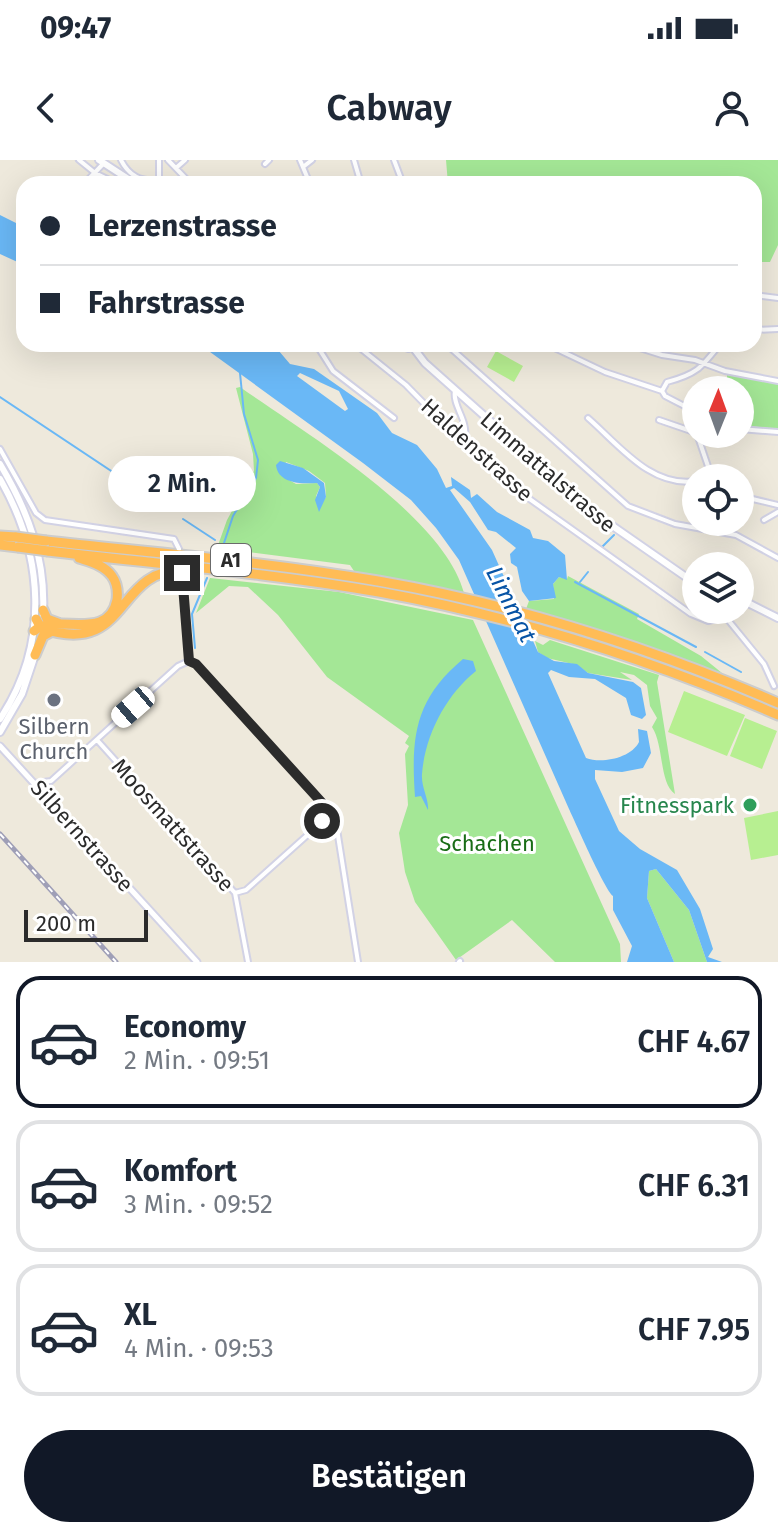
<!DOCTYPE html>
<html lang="de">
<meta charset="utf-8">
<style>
body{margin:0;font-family:"Fira Sans",sans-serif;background:#f6f6f7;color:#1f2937;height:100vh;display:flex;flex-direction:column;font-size:30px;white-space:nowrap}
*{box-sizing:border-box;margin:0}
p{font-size:26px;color:#747a83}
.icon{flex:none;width:44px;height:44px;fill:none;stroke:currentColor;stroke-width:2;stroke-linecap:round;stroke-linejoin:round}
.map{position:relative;height:802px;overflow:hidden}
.side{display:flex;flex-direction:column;background:#fff;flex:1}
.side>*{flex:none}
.banner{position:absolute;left:16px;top:16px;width:746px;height:176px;border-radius:24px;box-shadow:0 8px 32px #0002;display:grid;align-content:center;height:176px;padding:0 24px;background:#fff}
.needle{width:52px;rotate:1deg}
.fabs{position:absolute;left:682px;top:216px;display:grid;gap:16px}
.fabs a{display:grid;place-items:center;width:72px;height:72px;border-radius:50%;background:#fff;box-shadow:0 8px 32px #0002;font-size:40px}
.scale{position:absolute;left:24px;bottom:20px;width:124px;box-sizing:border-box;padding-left:8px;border:4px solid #2b2b2b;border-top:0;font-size:22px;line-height:28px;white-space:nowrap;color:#2b2b2b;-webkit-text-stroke:6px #fff;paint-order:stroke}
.end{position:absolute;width:36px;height:36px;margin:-18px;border:10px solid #2b2b2b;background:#fff;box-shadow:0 0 0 4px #fff}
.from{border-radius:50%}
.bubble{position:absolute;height:56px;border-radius:28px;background:#fff;box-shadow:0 8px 32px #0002;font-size:26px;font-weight:600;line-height:56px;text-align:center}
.car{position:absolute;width:24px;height:48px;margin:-24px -12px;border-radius:10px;box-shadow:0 0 6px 2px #0007;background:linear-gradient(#fff 24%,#345 0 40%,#fff 0 76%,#345 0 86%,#fff 0)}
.banner b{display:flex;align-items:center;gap:28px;height:76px;font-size:30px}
.banner b+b{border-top:2px solid #e0e1e3}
.banner i{width:20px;height:20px;background:#1f2937}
ul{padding:14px 0 0;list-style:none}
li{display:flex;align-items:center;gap:24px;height:132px;margin:0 16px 12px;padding:0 8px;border:4px solid #e0e1e3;border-radius:24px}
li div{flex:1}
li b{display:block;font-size:30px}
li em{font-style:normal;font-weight:600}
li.current{border-color:#111827}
li>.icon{width:72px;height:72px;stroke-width:1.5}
.action{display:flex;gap:16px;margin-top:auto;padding:16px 24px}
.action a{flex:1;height:92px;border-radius:48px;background:#111827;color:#fff;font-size:32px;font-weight:600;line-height:92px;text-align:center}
.status{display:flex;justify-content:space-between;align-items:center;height:56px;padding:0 40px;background:#fff;direction:ltr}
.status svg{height:22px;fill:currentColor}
header{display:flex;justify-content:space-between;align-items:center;height:104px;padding:0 24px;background:#fff;font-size:36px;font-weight:600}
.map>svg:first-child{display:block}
</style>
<div class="status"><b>09:47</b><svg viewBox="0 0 49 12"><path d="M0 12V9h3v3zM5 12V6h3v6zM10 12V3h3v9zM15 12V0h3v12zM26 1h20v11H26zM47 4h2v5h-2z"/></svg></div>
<header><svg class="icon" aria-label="back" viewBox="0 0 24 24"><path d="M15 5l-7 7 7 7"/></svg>Cabway<svg class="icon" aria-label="person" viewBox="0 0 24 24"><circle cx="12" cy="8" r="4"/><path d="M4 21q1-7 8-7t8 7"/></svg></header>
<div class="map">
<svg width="778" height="802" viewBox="0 0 778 802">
<rect width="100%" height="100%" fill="#eee9dc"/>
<path fill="#a4e796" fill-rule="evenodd" d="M446 0H778V85L770 102H759L754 124V24H448Z
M727 215 778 224V269L740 265V230H727Z
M240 227C305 273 443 355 464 433L354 411 350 405 217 388 227 360 254 311 253 294 236 228ZM286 302 309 311 325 323 326 337 321 345 316 336 320 327 317 323 296 324 281 315Z
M568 416 639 454 637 459 701 496 722 513 526 449 529 441 554 439 553 424 559 417 567 419Z
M210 418 339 432 473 460 620 784 621 802H555L512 760 456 800 415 742 405 712 399 673 408 645 405 594 409 586 405 583 409 576 327 517 278 455 248 427 229 426 196 453Z
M550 480 659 515 657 522 675 634C659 623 664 585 652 567L657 558 650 546 647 525 634 515 620 512 632 520 588 513 577 505 547 498 538 492 535 481 543 485Z
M656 709 689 750 707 802H674L647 738 649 711Z"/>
<path fill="#b7ef91" d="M496 191 523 206 514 222 487 207Z
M684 531 745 555 727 596 668 572Z
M745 558 777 571 762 609 730 596Z
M778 651V695L751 700 744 658Z"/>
<path fill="#6ab8f6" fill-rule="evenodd" d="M0 55 24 67V105L0 94Z
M199 184H254L262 188 264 184H273L290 204 314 209 377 253 392 273 417 285 437 309 446 328 452 326 451 317 470 330 471 338 477 334 497 352 530 370 533 378 548 381 565 395 567 420 559 417 553 424 556 438 529 441 522 431 517 407 511 403 510 394 516 388 496 372 488 370 470 342 454 328 450 330 492 390 538 492 554 501 577 504 588 513 633 522 641 528 646 555 642 559 631 555 626 538 595 519 569 517 551 510 548 513 586 598C602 604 631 598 639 582L638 569 647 571 651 593 643 608 622 612 595 610V619L619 671 640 689 677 710 700 749 713 789 708 797 722 802H707L689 750 656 709 649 711 647 738 674 802H627L632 786 613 750V736C605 730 576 664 569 649L459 400 436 368 411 340 363 303ZM300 213 339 231 348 249 345 251 297 216Z
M280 301 303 308 324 323 326 337 319 352 315 340 320 327 317 323C302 324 278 324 276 305Z
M463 499 473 501 476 511C446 535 425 575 422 614 421 627 429 639 428 650L421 636 415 637C411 578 414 540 463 499Z"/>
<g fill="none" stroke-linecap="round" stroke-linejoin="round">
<path stroke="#6ab8f6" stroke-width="2" d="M0 237 170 350
M183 359 215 380
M601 388 614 375
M222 389 233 356 256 318 258 300 244 254 240 213
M575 422 696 487
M580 422 588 412
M195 488 192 454 207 418
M705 492 741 512"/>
<g stroke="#d2d2e5" stroke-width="8">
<path id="minor" d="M79 0 95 13 118 24
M121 0C129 16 141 22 159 20
M159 0V24
M168 0 191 24
M300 0 310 24
M354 0 361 24
M394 0 403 24
M265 4 269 0
M303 7 312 0
M176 8 185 0
M84 24 104 3
M754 135 778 138
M754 170 778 169
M316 184 333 211 394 258
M355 184 406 225 450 270 465 277 480 297 517 330 691 454 708 461 724 457
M446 184 628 346 675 364 736 375 778 398
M546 184 605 212 662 231 665 236 696 252
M627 184 662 195 695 200 725 211 778 221
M455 231C452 245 468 260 465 277
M662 231 667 222C697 214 701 208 720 184
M588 258C619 285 651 328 696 321
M659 260 694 272 696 255
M740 269 778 272
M697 274 712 318
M0 289 36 353 45 360 174 379 179 389
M740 336 778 345
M764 360 778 352
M721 371 723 362
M182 413 189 501
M720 450 764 504 774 526
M189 501 196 504 324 645 336 663 358 802
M97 580 235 733 248 802
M35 623 51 621 178 506 189 501
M235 733 246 730 331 654
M459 802 460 801"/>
</g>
<g stroke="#d2d2e5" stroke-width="9">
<path id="tertiary" d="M0 586 197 802"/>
</g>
<g stroke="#d2d2e5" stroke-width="10">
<path id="secondary" d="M99 0 136 24
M401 184 408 188 413 184
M412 186 425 203 591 351 696 424
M0 304C28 351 46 399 43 454
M0 319C44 395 50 484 0 559
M740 439 778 458
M0 572 22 534 36 492"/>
</g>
<g stroke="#ccc" stroke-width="13">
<path id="motorway" d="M0 376 16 377
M46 381C156 393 268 402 378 421 516 445 650 487 778 543
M0 385 18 387
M48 391C159 404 269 413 379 432 517 457 650 499 778 555
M43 450 47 459 58 463
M36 459 41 468C129 498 114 410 182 410
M34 471C57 452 108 483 117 440 118 432 117 423 112 416 104 405 91 402 79 398
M35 495 43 476 52 471"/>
</g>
<use href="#minor" stroke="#fff" stroke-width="4"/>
<use href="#tertiary" stroke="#fff" stroke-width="5"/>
<use href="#secondary" stroke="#fff" stroke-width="6"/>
<use href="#motorway" stroke="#ffbc56" stroke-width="9"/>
<g stroke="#9f9fb7" stroke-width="5">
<path id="rail" d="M0 674 116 802"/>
</g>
<use href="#rail" stroke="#fff" stroke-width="2" stroke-dasharray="6" stroke-linecap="butt"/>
<g stroke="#ccc" stroke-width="13" stroke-linecap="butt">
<path id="motorway-bridge" d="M16 377 46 381
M18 387 48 391"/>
</g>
<use href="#motorway-bridge" stroke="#ffbc56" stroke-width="9"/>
</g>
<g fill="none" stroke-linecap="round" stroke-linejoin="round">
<path stroke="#2b2b2b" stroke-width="10" d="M182 413 189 501 196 504 324 645 331 654 322 661"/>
</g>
<circle fill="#6b7280" stroke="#fff" stroke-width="3" cx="54" cy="540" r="8"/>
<circle fill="#2e9e5b" stroke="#fff" stroke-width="3" cx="750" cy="645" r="8"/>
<g text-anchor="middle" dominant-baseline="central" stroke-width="6" stroke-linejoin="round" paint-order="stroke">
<rect fill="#fff" stroke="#6b6b6b" stroke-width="2" x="211" y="384" width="40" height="32" rx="6"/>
<g font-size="20" font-weight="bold" fill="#2b2b2b">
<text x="231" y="400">A1</text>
</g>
<g font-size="22" fill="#2b2b2b" stroke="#fff">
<text transform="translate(477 290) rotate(42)">Haldenstrasse</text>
<text transform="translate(548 312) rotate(41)">Limmattalstrasse</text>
<text transform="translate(173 665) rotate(48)">Moosmattstrasse</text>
<text transform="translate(82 676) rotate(48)">Silbernstrasse</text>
</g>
<g font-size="22" fill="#5b616d" stroke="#fff">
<text x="54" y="566">Silbern<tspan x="54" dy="25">Church</tspan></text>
</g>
<g font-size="22" fill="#27864d" stroke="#fff" text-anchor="end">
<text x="734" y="645">Fitnesspark</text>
</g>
<g font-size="22" fill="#196d16" stroke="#fff">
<text x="487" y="683">Schachen</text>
</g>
<g font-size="24" font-style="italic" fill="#0653a5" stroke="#fff">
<text transform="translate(511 444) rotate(63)">Limmat</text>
</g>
</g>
</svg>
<div class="fabs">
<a><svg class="needle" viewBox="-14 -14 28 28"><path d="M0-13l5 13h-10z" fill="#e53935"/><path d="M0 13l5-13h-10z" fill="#747a83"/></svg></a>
<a><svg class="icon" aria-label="locate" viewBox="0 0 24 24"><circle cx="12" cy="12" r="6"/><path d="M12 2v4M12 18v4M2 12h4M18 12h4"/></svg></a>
<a><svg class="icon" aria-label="layers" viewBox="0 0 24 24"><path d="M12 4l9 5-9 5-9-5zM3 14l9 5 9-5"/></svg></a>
</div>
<div class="scale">200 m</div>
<i class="end from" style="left:322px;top:661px"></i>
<i class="end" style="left:182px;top:413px"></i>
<div class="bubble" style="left:108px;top:296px;width:148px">2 Min.</div>
<i class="car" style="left:133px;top:547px;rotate:229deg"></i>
<div class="banner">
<b><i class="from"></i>Lerzenstrasse</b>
<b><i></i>Fahrstrasse</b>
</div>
</div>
<section class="side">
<ul>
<li class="current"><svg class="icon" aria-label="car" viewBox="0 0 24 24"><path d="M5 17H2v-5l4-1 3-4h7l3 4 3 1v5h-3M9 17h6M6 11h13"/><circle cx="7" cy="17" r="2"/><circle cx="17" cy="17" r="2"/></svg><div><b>Economy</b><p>2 Min. · 09:51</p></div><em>CHF 4.67</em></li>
<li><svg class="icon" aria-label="car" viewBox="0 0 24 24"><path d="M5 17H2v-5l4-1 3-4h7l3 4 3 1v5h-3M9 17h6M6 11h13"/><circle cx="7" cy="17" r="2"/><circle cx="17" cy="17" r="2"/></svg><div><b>Komfort</b><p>3 Min. · 09:52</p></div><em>CHF 6.31</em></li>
<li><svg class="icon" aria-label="car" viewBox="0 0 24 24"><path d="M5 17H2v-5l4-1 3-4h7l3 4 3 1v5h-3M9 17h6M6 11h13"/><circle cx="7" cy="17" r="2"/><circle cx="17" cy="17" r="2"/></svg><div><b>XL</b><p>4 Min. · 09:53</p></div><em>CHF 7.95</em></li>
</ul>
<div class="action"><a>Bestätigen</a></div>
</section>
